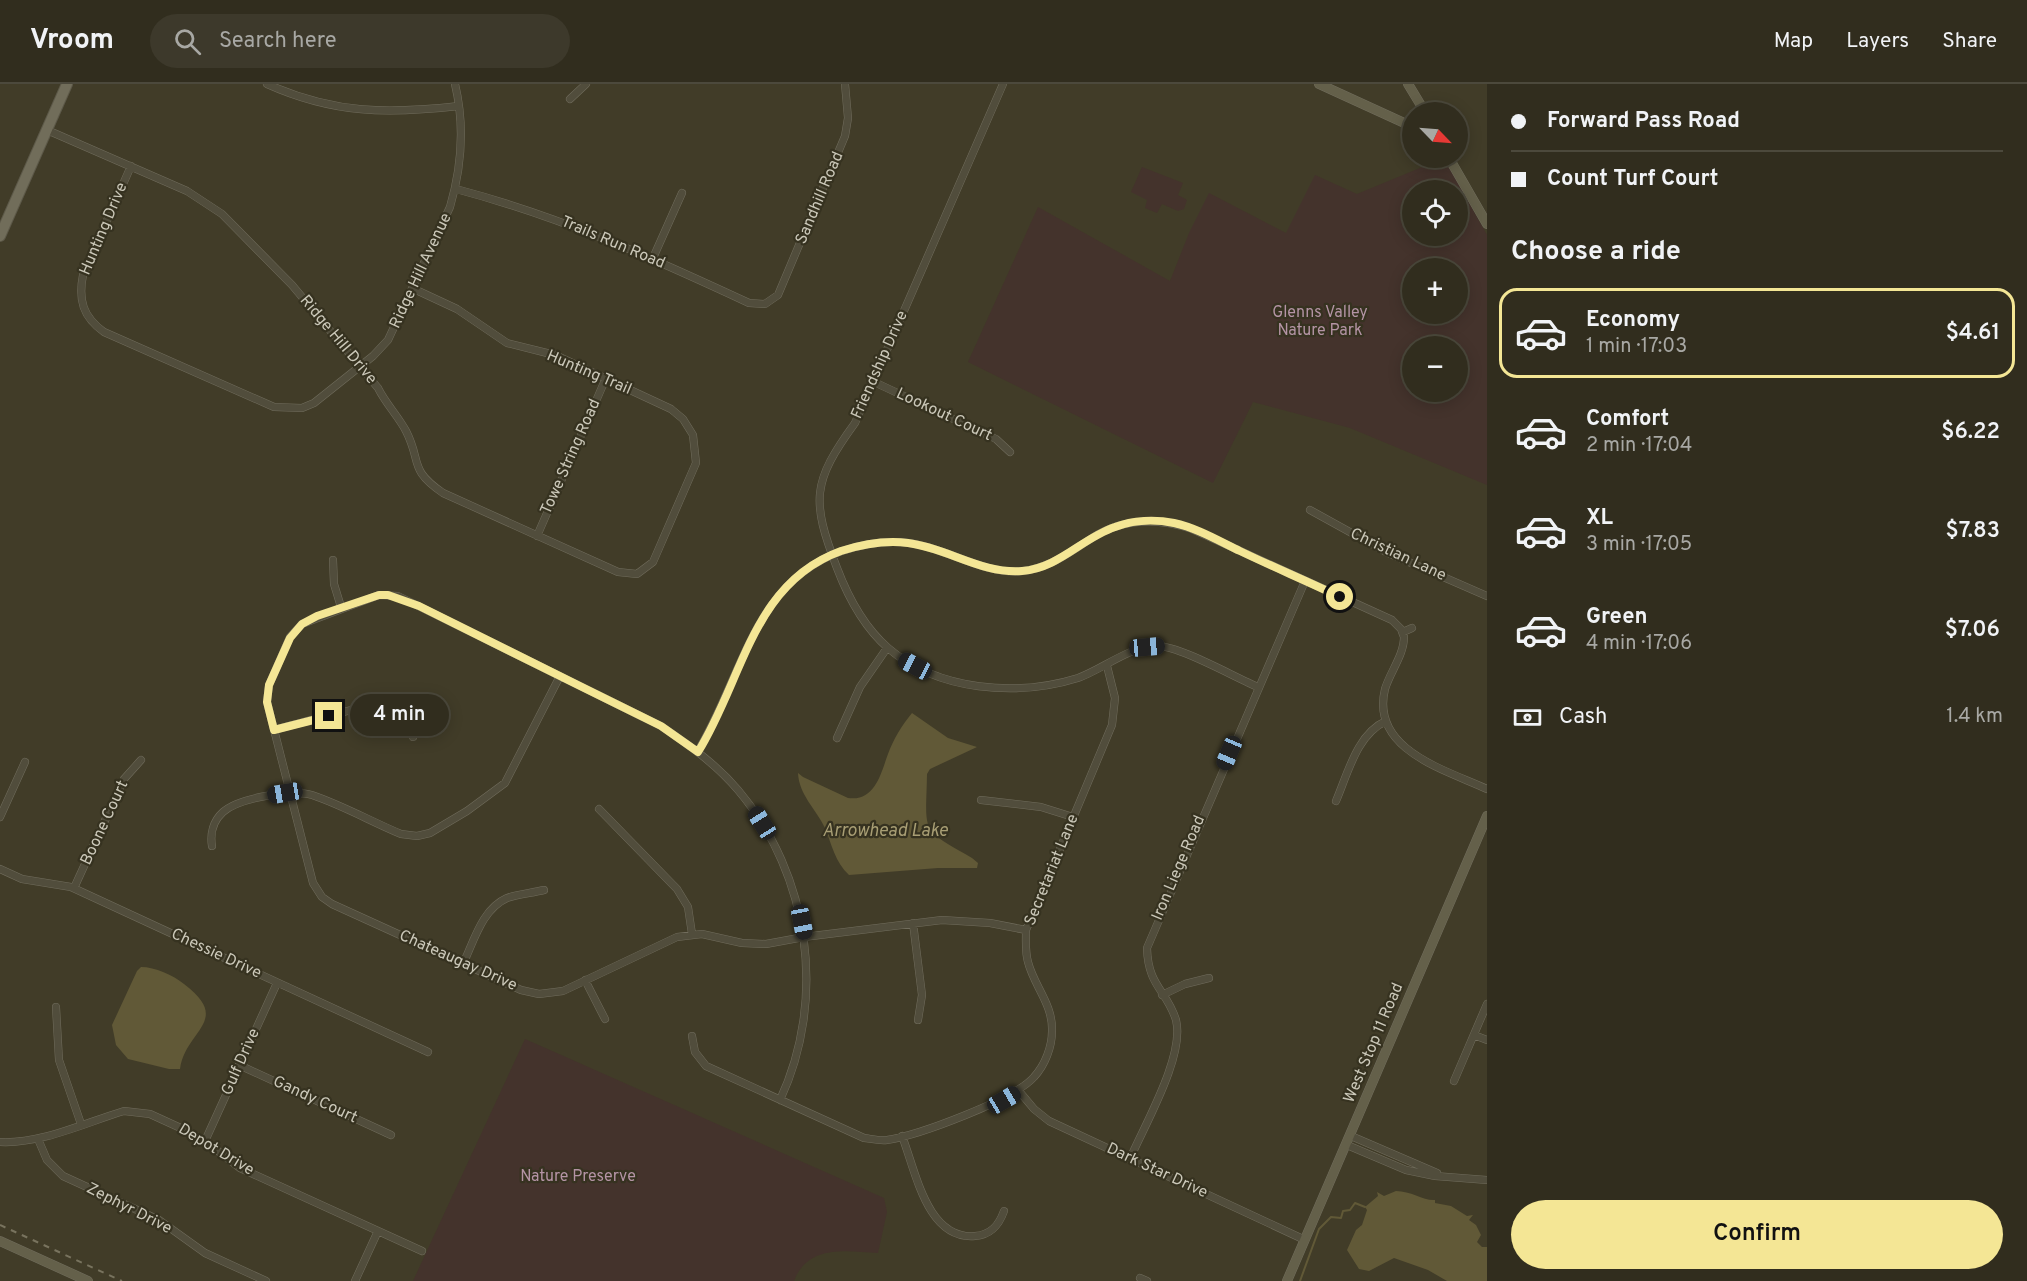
<!DOCTYPE html>
<meta charset="utf-8">
<style>
body{margin:0;font-family:Overpass,sans-serif;background:#3d392b;color:#f1f3f6;height:100vh;display:flex;flex-direction:column;font-size:22px;white-space:nowrap}
*{box-sizing:border-box;margin:0}
p{font-size:20px;color:#a8a8a4}
.icon{flex:none;width:33px;height:33px;fill:none;stroke:currentColor;stroke-width:2;stroke-linecap:round;stroke-linejoin:round}
.map{position:relative;flex:1;overflow:hidden}
.sheet{display:flex;flex-direction:column;background:#312d1e;width:540px}
.sheet>*{flex:none}
.banner{display:grid;align-content:center;height:132px;padding:0 24px;background:#312d1e}
.needle{width:39px;rotate:115deg}
.buttons{position:absolute;left:1402px;top:18px;display:grid;gap:12px}
.buttons a{display:grid;place-items:center;width:66px;height:66px;border-radius:50%;background:#312d1e;box-shadow:0 3px 15px #0003,0 0 0 2px #4c493c;font-size:30px}
.end{position:absolute;width:27px;height:27px;margin:-14px;border:8px solid #f4e695;background:#111;box-shadow:0 0 0 3px #111}
.from{border-radius:50%}
.bubble{position:absolute;height:42px;border-radius:21px;background:#312d1e;box-shadow:0 3px 15px #0003,0 0 0 2px #4c493c;font-size:20px;font-weight:600;line-height:42px;text-align:center}
.car{position:absolute;width:18px;height:36px;margin:-18px -9px;border-radius:8px;box-shadow:0 0 4px 2px #0007;background:linear-gradient(#222 24%,#8ab4d8 0 40%,#222 0 76%,#8ab4d8 0 86%,#222 0)}
.banner b{display:flex;align-items:center;gap:21px;height:57px;font-size:22px}
.banner b+b{border-top:2px solid #4c493c}
.banner i{width:15px;height:15px;background:#f1f3f6}
ul{padding:0;list-style:none}
li{display:flex;align-items:center;gap:18px;height:90px;margin:0 12px 9px;padding:0 12px;border:3px solid transparent;border-radius:18px}
li div{flex:1}
li b{display:block;font-size:22px}
li em{font-style:normal;font-weight:600}
li.selected{border-color:#f4e695}
li>.icon{width:54px;height:54px;stroke-width:1.5}
h2{padding:0 24px;font-size:27px;line-height:72px}
.pay{display:flex;align-items:center;gap:15px;height:66px;padding:0 24px;font-size:22px}
.pay p{margin-inline-start:auto}
.button{display:flex;gap:12px;margin-top:auto;padding:12px 24px}
.button a{flex:1;height:69px;border-radius:36px;background:#f4e695;color:#111;font-size:24px;font-weight:600;line-height:69px;text-align:center}
header{display:flex;align-items:center;gap:36px;box-sizing:border-box;height:84px;padding:0 30px;background:#312d1e;border-bottom:2px solid #4c493c}
header strong{font-size:28px}
nav{display:flex;gap:33px;margin-inline-start:auto;font-size:21px}
.search{width:420px;height:54px;background:#3d392b;display:flex;align-items:center;gap:15px;box-sizing:border-box;padding:0 21px;border-radius:33px;color:#a8a8a4;font-size:22px}
main{display:flex;flex:1;min-height:0}
.map>svg:first-child{display:block}
</style>
<header>
<strong>Vroom</strong>
<div class="search"><svg class="icon" aria-label="search" viewBox="0 0 24 24"><circle cx="10" cy="10" r="6"/><path d="M15 15l6 6"/></svg>Search here</div>
<nav><a>Map</a><a>Layers</a><a>Share</a></nav>
</header>
<main>
<div class="map">
<svg width="1487" height="1197" viewBox="0 0 1487 1197">
<rect width="100%" height="100%" fill="#413c28"/>
<path fill="#44332c" fill-rule="evenodd" d="M1444 74 1487 151V401L1350 344 1253 318 1213 399 968 278 1038 123 1170 197 1189 149 1209 109 1286 149 1315 91 1357 110ZM1413 106H1458V152H1413ZM1413 184H1458V230H1413ZM1413 262H1458V308H1413Z
M1142 83 1183 99 1178 111 1187 116 1184 125 1178 127 1162 120 1157 129 1145 124 1147 116 1131 108Z
M525 955 884 1114 887 1128 878 1169C846 1167 808 1160 794 1197H413Z"/>
<path fill="#615937" d="M912 629 948 654 977 663 930 685 927 690C926 750 919 744 972 774L978 779 977 784H938L849 791C835 778 832 761 825 744 816 725 799 711 798 689L803 693 848 714C875 718 881 689 888 670 893 656 902 641 912 629Z
M141 883C155 883 173 891 184 900 233 937 185 946 180 985H169L128 975 116 961 112 941 137 887Z
M1396 1107C1411 1107 1424 1117 1435 1116V1119L1451 1122 1467 1132 1473 1131 1469 1136 1476 1141 1481 1151 1477 1158 1482 1163H1487V1197H1447L1428 1186 1394 1174 1369 1187 1359 1185 1347 1166 1356 1146 1362 1141 1367 1126 1365 1123 1378 1112 1377 1108 1384 1112Z"/>
<g fill="none" stroke-linecap="round" stroke-linejoin="round">
<path stroke="#615937" stroke-width="2" d="M1300 1197 1319 1145 1331 1133 1341 1134 1343 1127 1350 1126 1355 1119 1365 1123"/>
<g stroke="#716d5d" stroke-width="8">
<path id="street" d="M267 0C334 30 388 30 459 22
M1003 0 855 339C812 398 811 416 837 484 848 513 864 543 888 564 938 607 1017 613 1078 594 1103 585 1130 562 1157 562 1180 562 1234 593 1258 603
M570 15 586 0
M47 46 187 107 222 130 292 201 378 304C386 320 398 332 406 347 422 378 408 385 443 409L618 488 637 490 653 478 696 379 693 351 683 335 671 325 555 271 507 259 457 225 414 205
M131 82 83 191C78 216 83 233 104 248L274 323 302 324 314 319 373 272 388 256 450 123C462 82 465 42 455 0
M456 105C562 133 650 173 749 219L765 220 778 211 845 52 848 34 845 0
M653 174 682 109
M874 298 996 355 1010 368
M1310 426 1386 468 1487 512
M537 452 606 294
M333 476 334 500 341 523
M1403 548 1412 544
M274 646C292 641 310 636 329 632 358 624 409 607 413 653
M837 654 860 603 887 564
M698 667C742 595 753 498 842 467 863 460 886 456 909 459 948 464 982 491 1023 487 1050 484 1070 468 1092 454 1123 434 1158 434 1192 445L1392 536 1401 545 1404 553C1404 571 1390 588 1385 605 1370 666 1446 686 1487 705
M981 716 1041 723 1073 733
M1336 717C1348 689 1357 650 1386 637
M599 725 677 805 688 823 692 850
M0 733 25 678
M212 762C210 750 213 737 223 728 239 714 291 705 312 711 342 721 372 738 401 750L417 752 430 749 467 727 505 699 560 592
M0 785 22 795 71 803 428 968
M74 804 124 695 141 676
M913 839 922 911 918 936
M463 880C474 857 482 825 507 814 518 810 532 809 544 806
M585 896 605 935
M1162 911 1185 900 1209 894
M56 923 59 976 81 1040
M1474 951 1487 956
M692 952 695 968 706 982 864 1054C872 1055 880 1057 887 1056 919 1051 1014 1016 1034 993 1045 981 1052 963 1052 947 1053 920 1034 902 1028 878 1025 868 1026 857 1026 846L1112 641 1115 614 1107 582
M239 981 391 1051
M1454 997 1487 920
M1019 1007 1034 1025 1049 1037 1305 1156
M780 1016C827 915 810 791 738 706 716 680 689 661 661 642L398 512 379 511 302 540 290 553 269 601 267 618 313 799 322 813 332 820 521 906 539 910 563 907 677 853 702 850 742 859 766 860 804 853 942 836 990 839 1026 846
M902 1052C916 1088 927 1156 975 1152 991 1151 999 1141 1004 1127
M1351 1052 1437 1089
M38 1055 47 1076 63 1092 159 1136 205 1169 266 1197
M205 1057 277 899
M0 1058C42 1060 84 1039 124 1027L150 1030 185 1046 205 1057 240 1084 422 1167
M1347 1061 1406 1086 1435 1092 1487 1096
M1130 1075C1145 1040 1185 972 1176 936 1167 906 1148 903 1147 864L1305 497
M1140 1194 1147 1197
M355 1197 378 1147"/>
</g>
<g stroke="#716d5d" stroke-width="10">
<path id="secondary" d="M1319 0 1413 43
M1408 0 1425 28
M1449 74 1487 140
M0 1157 88 1197
M1287 1197 1487 732"/>
</g>
<g stroke="#5d5949" stroke-width="12">
<path id="primary" d="M0 152 67 0"/>
</g>
<use href="#street" stroke="#514d3c" stroke-width="7"/>
<use href="#secondary" stroke="#64604a" stroke-width="9"/>
<use href="#primary" stroke="#716d5a" stroke-width="10"/>
<path stroke="#78735e" stroke-width="2" stroke-dasharray="6 6" stroke-linecap="butt" d="M0 1141 122 1197"/>
</g>
<g fill="none" stroke-linecap="round" stroke-linejoin="round">
<path stroke="#f4e695" stroke-width="8" d="M329 632 274 646 267 618 269 601 290 554 302 540 317 532 379 511H388L419 522 580 602 661 642 698 668C743 596 752 499 841 467 863 460 885 456 908 459 948 464 981 490 1022 487 1059 484 1082 454 1115 443 1133 436 1155 435 1174 439 1197 444 1219 457 1240 467 1273 483 1307 497 1340 513"/>
</g>
<g text-anchor="middle" dominant-baseline="central" stroke-width="4.5" stroke-linejoin="round" paint-order="stroke">
<g font-size="16" fill="#cbc8b9" stroke="#363220">
<text transform="translate(820 114) rotate(-67)">Sandhill Road</text>
<text transform="translate(104 145) rotate(-67)">Hunting Drive</text>
<text transform="translate(613 159) rotate(23)">Trails Run Road</text>
<text transform="translate(421 187) rotate(-65)">Ridge Hill Avenue</text>
<text transform="translate(338 256) rotate(50)">Ridge Hill Drive</text>
<text transform="translate(880 281) rotate(-66)">Friendship Drive</text>
<text transform="translate(589 289) rotate(23)">Hunting Trail</text>
<text transform="translate(944 331) rotate(25)">Lookout Court</text>
<text transform="translate(571 373) rotate(-66)">Towe String Road</text>
<text transform="translate(1398 471) rotate(25)">Christian Lane</text>
<text transform="translate(105 739) rotate(-65)">Boone Court</text>
<text transform="translate(1179 784) rotate(-67)">Iron Liege Road</text>
<text transform="translate(1052 786) rotate(-68)">Secretariat Lane</text>
<text transform="translate(216 870) rotate(25)">Chessie Drive</text>
<text transform="translate(458 877) rotate(24)">Chateaugay Drive</text>
<text transform="translate(1374 959) rotate(-67)">West Stop 11 Road</text>
<text transform="translate(241 978) rotate(-66)">Gulf Drive</text>
<text transform="translate(315 1016) rotate(25)">Gandy Court</text>
<text transform="translate(216 1066) rotate(31)">Depot Drive</text>
<text transform="translate(1157 1087) rotate(25)">Dark Star Drive</text>
<text transform="translate(129 1125) rotate(27)">Zephyr Drive</text>
</g>
<g font-size="16" fill="#b494a5" stroke="#363220">
<text x="1320" y="229">Glenns Valley<tspan x="1320" dy="18">Nature Park</tspan></text>
<text x="578" y="1093">Nature Preserve</text>
</g>
<g font-size="18" font-style="italic" fill="#a89e74" stroke="#363220">
<text x="885" y="747">Arrowhead Lake</text>
</g>
</g>
</svg>
<div class="buttons">
<a><svg class="needle" viewBox="-14 -14 28 28"><path d="M0-13l5 13h-10z" fill="#e53935"/><path d="M0 13l5-13h-10z" fill="#a8a8a4"/></svg></a>
<a><svg class="icon" aria-label="locate" viewBox="0 0 24 24"><circle cx="12" cy="12" r="6"/><path d="M12 2v4M12 18v4M2 12h4M18 12h4"/></svg></a>
<a>+</a>
<a>−</a>
</div>
<i class="end from" style="left:1340px;top:513px"></i>
<i class="end" style="left:329px;top:632px"></i>
<div class="bubble" style="left:350px;top:610px;width:99px">4 min</div>
<i class="car" style="left:1147px;top:563px;rotate:85deg"></i>
<i class="car" style="left:915px;top:582px;rotate:298deg"></i>
<i class="car" style="left:1229px;top:669px;rotate:203deg"></i>
<i class="car" style="left:285px;top:709px;rotate:261deg"></i>
<i class="car" style="left:762px;top:739px;rotate:328deg"></i>
<i class="car" style="left:802px;top:838px;rotate:169deg"></i>
<i class="car" style="left:1004px;top:1016px;rotate:60deg"></i>
</div>
<section class="sheet">
<div class="banner">
<b><i class="from"></i>Forward Pass Road</b>
<b><i></i>Count Turf Court</b>
</div>
<h2>Choose a ride</h2>
<ul>
<li class="selected"><svg class="icon" aria-label="car" viewBox="0 0 24 24"><path d="M5 17H2v-5l4-1 3-4h7l3 4 3 1v5h-3M9 17h6M6 11h13"/><circle cx="7" cy="17" r="2"/><circle cx="17" cy="17" r="2"/></svg><div><b>Economy</b><p>1 min · 17:03</p></div><em>$4.61</em></li>
<li><svg class="icon" aria-label="car" viewBox="0 0 24 24"><path d="M5 17H2v-5l4-1 3-4h7l3 4 3 1v5h-3M9 17h6M6 11h13"/><circle cx="7" cy="17" r="2"/><circle cx="17" cy="17" r="2"/></svg><div><b>Comfort</b><p>2 min · 17:04</p></div><em>$6.22</em></li>
<li><svg class="icon" aria-label="car" viewBox="0 0 24 24"><path d="M5 17H2v-5l4-1 3-4h7l3 4 3 1v5h-3M9 17h6M6 11h13"/><circle cx="7" cy="17" r="2"/><circle cx="17" cy="17" r="2"/></svg><div><b>XL</b><p>3 min · 17:05</p></div><em>$7.83</em></li>
<li><svg class="icon" aria-label="car" viewBox="0 0 24 24"><path d="M5 17H2v-5l4-1 3-4h7l3 4 3 1v5h-3M9 17h6M6 11h13"/><circle cx="7" cy="17" r="2"/><circle cx="17" cy="17" r="2"/></svg><div><b>Green</b><p>4 min · 17:06</p></div><em>$7.06</em></li>
</ul>
<div class="pay"><svg class="icon" aria-label="cash" viewBox="0 0 24 24"><path d="M3 7h18v10H3z"/><circle cx="12" cy="12" r="2"/></svg>Cash<p>1.4 km</p></div>
<div class="button"><a>Confirm</a></div>
</section>
</main>
